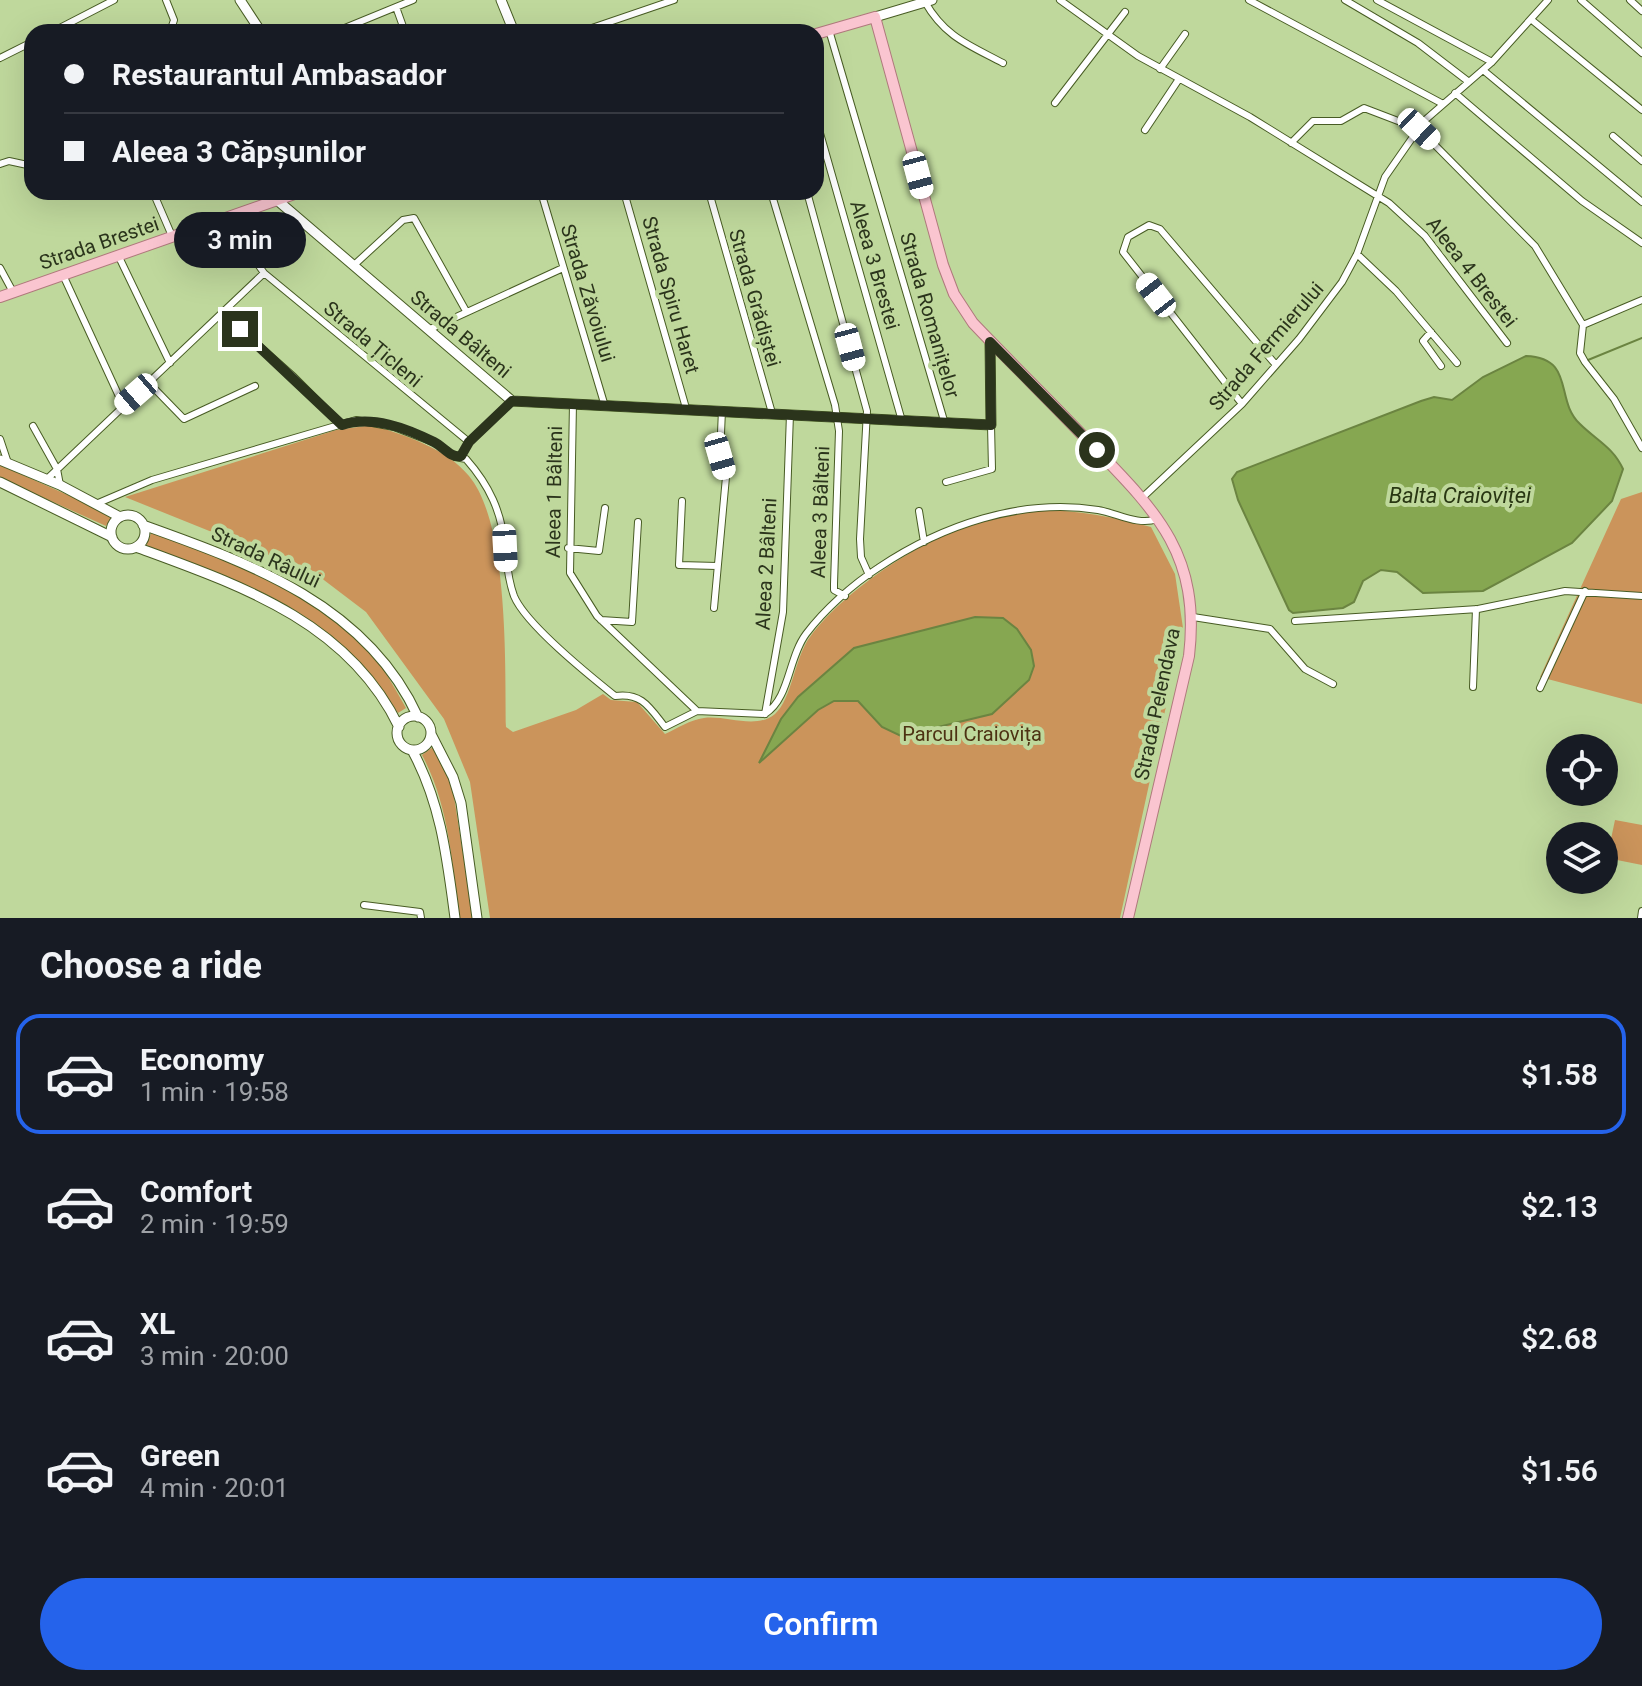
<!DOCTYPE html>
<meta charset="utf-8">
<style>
body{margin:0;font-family:Roboto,sans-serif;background:#20242c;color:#f1f3f6;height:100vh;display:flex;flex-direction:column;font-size:30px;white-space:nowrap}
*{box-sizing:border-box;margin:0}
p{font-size:26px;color:#9ea1a6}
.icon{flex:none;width:44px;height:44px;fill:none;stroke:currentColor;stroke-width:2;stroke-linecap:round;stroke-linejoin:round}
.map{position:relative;height:918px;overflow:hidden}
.details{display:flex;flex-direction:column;background:#171b24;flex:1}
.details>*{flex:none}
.hud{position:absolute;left:24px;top:24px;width:800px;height:176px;border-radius:24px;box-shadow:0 8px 32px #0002;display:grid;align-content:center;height:176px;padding:0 40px;background:#171b24}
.fabs{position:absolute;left:1546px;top:734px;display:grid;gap:16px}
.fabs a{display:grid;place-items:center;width:72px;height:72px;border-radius:50%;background:#171b24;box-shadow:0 8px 32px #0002;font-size:40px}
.end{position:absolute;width:36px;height:36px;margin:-18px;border:10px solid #2b341c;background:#fff;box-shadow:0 0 0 4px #fff}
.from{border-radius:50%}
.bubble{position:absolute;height:56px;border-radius:28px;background:#171b24;box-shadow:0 8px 32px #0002;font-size:26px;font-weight:600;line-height:56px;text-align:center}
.car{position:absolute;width:24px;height:48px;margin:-24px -12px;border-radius:10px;box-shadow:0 0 6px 2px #0007;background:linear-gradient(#fff 24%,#345 0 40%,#fff 0 76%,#345 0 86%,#fff 0)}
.hud b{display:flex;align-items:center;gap:28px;height:76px;font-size:30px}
.hud b+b{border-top:2px solid #363941}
.hud i{width:20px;height:20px;background:#f1f3f6}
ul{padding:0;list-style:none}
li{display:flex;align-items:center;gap:24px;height:120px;margin:0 16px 12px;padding:0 24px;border:4px solid transparent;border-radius:24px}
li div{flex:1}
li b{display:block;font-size:30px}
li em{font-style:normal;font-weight:600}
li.selected{border-color:#2563eb}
li>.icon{width:72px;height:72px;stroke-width:1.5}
h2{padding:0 40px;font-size:36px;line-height:96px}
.cta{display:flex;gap:16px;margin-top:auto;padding:16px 40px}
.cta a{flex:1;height:92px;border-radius:48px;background:#2563eb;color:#fff;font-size:32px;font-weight:600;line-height:92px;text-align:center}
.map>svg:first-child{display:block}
</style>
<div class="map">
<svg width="1642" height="918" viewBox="0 0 1642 918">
<rect width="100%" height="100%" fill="#bfd89c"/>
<path fill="#cb945b" d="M373 425C406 436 446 448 469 476 509 524 505 665 506 727L513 732 576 710 603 694 611 700 637 702 665 734C678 728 690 720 704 718 726 715 756 730 775 714 792 699 795 656 810 637 851 581 961 512 1031 510 1073 509 1111 516 1151 527L1175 574 1183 628 1120 918H490L470 782 444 719 366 612 316 574 125 497 336 430Z
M0 465 113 515 106 526 0 478Z
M1642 492V704L1540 677 1621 499Z
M152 531C226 560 310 586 366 646 382 664 394 687 406 708L398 713C329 608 258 589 146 546Z
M433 747 452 784 473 918H459C452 863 449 805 422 755Z
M1615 820 1642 825V865L1607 858Z"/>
<path fill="#86a751" stroke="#6b8441" stroke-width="2" d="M1526 356C1576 358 1554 400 1580 424 1596 440 1613 447 1623 469L1612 501 1572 543 1483 591 1423 593 1397 572 1381 570 1363 581 1354 602 1343 608 1293 613 1289 610 1238 500 1232 479 1237 472 1421 401 1434 397 1452 400 1483 377Z
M975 617 1003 618 1017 629 1031 650 1034 666 1029 680 992 714 901 736 882 727 858 701H834L818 710 759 763 781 719 798 697 854 648Z"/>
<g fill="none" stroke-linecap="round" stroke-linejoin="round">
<path stroke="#6b8441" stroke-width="2" d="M1588 360 1642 338"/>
<g stroke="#485c24" stroke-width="8">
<path id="street" d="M166 0 174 20 170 32
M1060 0 1138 56 1250 117 1389 203 1425 236 1507 343
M1249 0 1443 104
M1345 0 1418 43 1469 82
M1377 0 1492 62
M1581 0 1642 53
M1630 0 1642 11
M925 2C945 37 969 45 1003 63
M396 7 405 32
M1533 21 1642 110
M829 30 945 424
M52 32 114 0
M335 32 413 0
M580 32 674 0
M0 58 32 42
M1160 69 1185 34
M1483 70 1642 202
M1455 93 1582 201 1642 243
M1055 103 1125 12
M816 119 902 421
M1145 130 1179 79
M1613 136 1642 161
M1291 143 1313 121H1341L1364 108 1419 129 1535 246 1583 325 1580 353 1585 362 1614 399 1642 448
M0 164 9 161 32 166
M153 192 172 236
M541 192 604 403
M624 192 686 408
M709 192 772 413
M771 192 835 405 839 431 834 584V590L845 596
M807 192 867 411 860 539 861 557 869 575
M225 218 264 273 469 442
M1357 254 1396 291 1457 363
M118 255 170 363
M353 266 403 220 414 218 466 311
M0 268 13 292
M63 275 123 405
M222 313 294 377 342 425
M1583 325 1642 300
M428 330 563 268
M1431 332 1423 341 1441 366
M149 383 184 419 255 386
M573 403 570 573 597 616 697 711 765 714
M1242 404 1123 252 1128 237 1149 225 1160 229 1276 365
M33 426 57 469 60 485
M0 439 8 463
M461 456 469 442 512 401
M46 480 264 273
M946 482 992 469 991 425
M1143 497 1242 404 1299 339 1342 282 1357 254 1385 177 1424 121 1492 62 1548 0
M682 501 679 565 717 566
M96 504 152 480 356 420 394 427 438 444 455 457 466 459C489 485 502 512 505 548 507 565 508 580 514 596 526 625 590 676 615 696 642 692 650 708 665 727L697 711
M919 511 924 542
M568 548 599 551 605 508
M714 608 726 477 720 456 722 410
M1193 617 1270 629 1305 669 1333 684
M601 620 632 622 638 522
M1295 621 1478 609 1565 591 1642 596
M1473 687 1476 609
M1540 688 1585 591
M765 714C790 698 788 658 806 634 824 610 853 584 878 568 942 525 1021 498 1098 510 1117 513 1138 526 1157 519
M765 714 783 612 790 414
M364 905 420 912 421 918
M1641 918 1642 911"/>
</g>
<g stroke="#485c24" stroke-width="11">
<path id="secondary" d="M240 0 261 32
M501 0 514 32
M875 17 932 0
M277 200 512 401 991 425 990 342
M0 460 60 485 120 517
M0 482 112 537
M111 532a17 17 0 1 1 34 0a17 17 0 1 1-34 0Z
M143 525C252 564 367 605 418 717
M136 547C239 585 348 621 399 727
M397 733a17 17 0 1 1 34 0a17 17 0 1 1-34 0Z
M431 734 453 777 461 803 477 918
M412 750C441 803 447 858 455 918"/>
</g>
<g stroke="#af797c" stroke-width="12">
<path id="primary" d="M816 34 875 17 943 265 954 294 973 323C1011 363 1050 401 1088 441 1155 510 1201 553 1189 656L1128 918
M0 297 300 192"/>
</g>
<use href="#street" stroke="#fff" stroke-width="6"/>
<use href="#secondary" stroke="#fff" stroke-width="9"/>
<use href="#primary" stroke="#fac5d0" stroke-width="10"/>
</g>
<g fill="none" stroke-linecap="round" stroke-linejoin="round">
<path stroke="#2b341c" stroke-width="10" d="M240 329 342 425C372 415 406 428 434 442 444 447 450 458 461 456L469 442 512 401 991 425 990 342 1097 450"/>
</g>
<g text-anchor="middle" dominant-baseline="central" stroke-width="8" stroke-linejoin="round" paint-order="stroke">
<g font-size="20" fill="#2b341c" stroke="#bfd89c">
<text transform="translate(99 243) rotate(-19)">Strada Brestei</text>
<text transform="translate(875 265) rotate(74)">Aleea 3 Brestei</text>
<text transform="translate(1472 272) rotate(52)">Aleea 4 Brestei</text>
<text transform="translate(588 293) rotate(73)">Strada Zăvoiului</text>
<text transform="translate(671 295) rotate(74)">Strada Spiru Haret</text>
<text transform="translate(755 298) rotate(74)">Strada Grădiștei</text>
<text transform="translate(930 315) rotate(74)">Strada Romanițelor</text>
<text transform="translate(461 334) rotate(40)">Strada Bâlteni</text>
<text transform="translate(373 344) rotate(40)">Strada Țicleni</text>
<text transform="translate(1266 346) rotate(-49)">Strada Fermierului</text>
<text transform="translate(554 492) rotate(-89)">Aleea 1 Bâlteni</text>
<text transform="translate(820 512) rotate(-88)">Aleea 3 Bâlteni</text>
<text transform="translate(266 557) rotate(25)">Strada Râului</text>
<text transform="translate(766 564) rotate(-87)">Aleea 2 Bâlteni</text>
<text transform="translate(1157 704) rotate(-78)">Strada Pelendava</text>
</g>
<g font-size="20" fill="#4d3213" stroke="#bfd89c">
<text x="972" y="734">Parcul Craiovița</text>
</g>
<g font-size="22" font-style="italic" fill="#293713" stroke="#bfd89c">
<text x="1460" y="495">Balta Craioviței</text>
</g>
</g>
</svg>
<div class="fabs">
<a><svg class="icon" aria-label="locate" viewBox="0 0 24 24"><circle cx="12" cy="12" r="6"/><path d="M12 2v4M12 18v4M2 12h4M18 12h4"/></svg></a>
<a><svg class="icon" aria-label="layers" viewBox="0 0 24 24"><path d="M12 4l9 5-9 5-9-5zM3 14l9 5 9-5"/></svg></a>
</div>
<i class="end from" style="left:1097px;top:450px"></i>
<i class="end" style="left:240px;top:329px"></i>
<div class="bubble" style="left:174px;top:212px;width:132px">3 min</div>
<i class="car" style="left:1419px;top:129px;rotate:133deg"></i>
<i class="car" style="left:918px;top:175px;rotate:165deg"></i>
<i class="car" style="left:1156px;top:295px;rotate:322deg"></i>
<i class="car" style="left:850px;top:347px;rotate:165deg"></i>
<i class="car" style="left:136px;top:394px;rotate:229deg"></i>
<i class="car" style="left:720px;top:456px;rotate:164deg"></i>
<i class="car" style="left:505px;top:548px;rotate:177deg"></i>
<div class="hud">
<b><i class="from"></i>Restaurantul Ambasador</b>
<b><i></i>Aleea 3 Căpșunilor</b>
</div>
</div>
<section class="details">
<h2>Choose a ride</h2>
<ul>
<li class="selected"><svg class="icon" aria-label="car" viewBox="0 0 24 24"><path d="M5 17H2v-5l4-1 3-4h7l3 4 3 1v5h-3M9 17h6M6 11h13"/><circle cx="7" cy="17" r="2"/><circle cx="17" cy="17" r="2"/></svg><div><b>Economy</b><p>1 min · 19:58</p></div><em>$1.58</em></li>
<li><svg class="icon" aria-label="car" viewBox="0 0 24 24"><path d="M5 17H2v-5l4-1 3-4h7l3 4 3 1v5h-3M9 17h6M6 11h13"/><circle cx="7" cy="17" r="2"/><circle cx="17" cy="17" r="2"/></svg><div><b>Comfort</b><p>2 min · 19:59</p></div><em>$2.13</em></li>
<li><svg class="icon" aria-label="car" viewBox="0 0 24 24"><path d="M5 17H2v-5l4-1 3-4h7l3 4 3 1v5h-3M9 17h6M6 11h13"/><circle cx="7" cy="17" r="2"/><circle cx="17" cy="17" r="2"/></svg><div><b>XL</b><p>3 min · 20:00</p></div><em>$2.68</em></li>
<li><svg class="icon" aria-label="car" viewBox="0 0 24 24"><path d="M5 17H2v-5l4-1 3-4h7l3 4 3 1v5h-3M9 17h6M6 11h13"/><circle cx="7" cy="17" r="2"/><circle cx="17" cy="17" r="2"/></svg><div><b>Green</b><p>4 min · 20:01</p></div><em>$1.56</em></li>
</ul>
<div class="cta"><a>Confirm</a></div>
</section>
